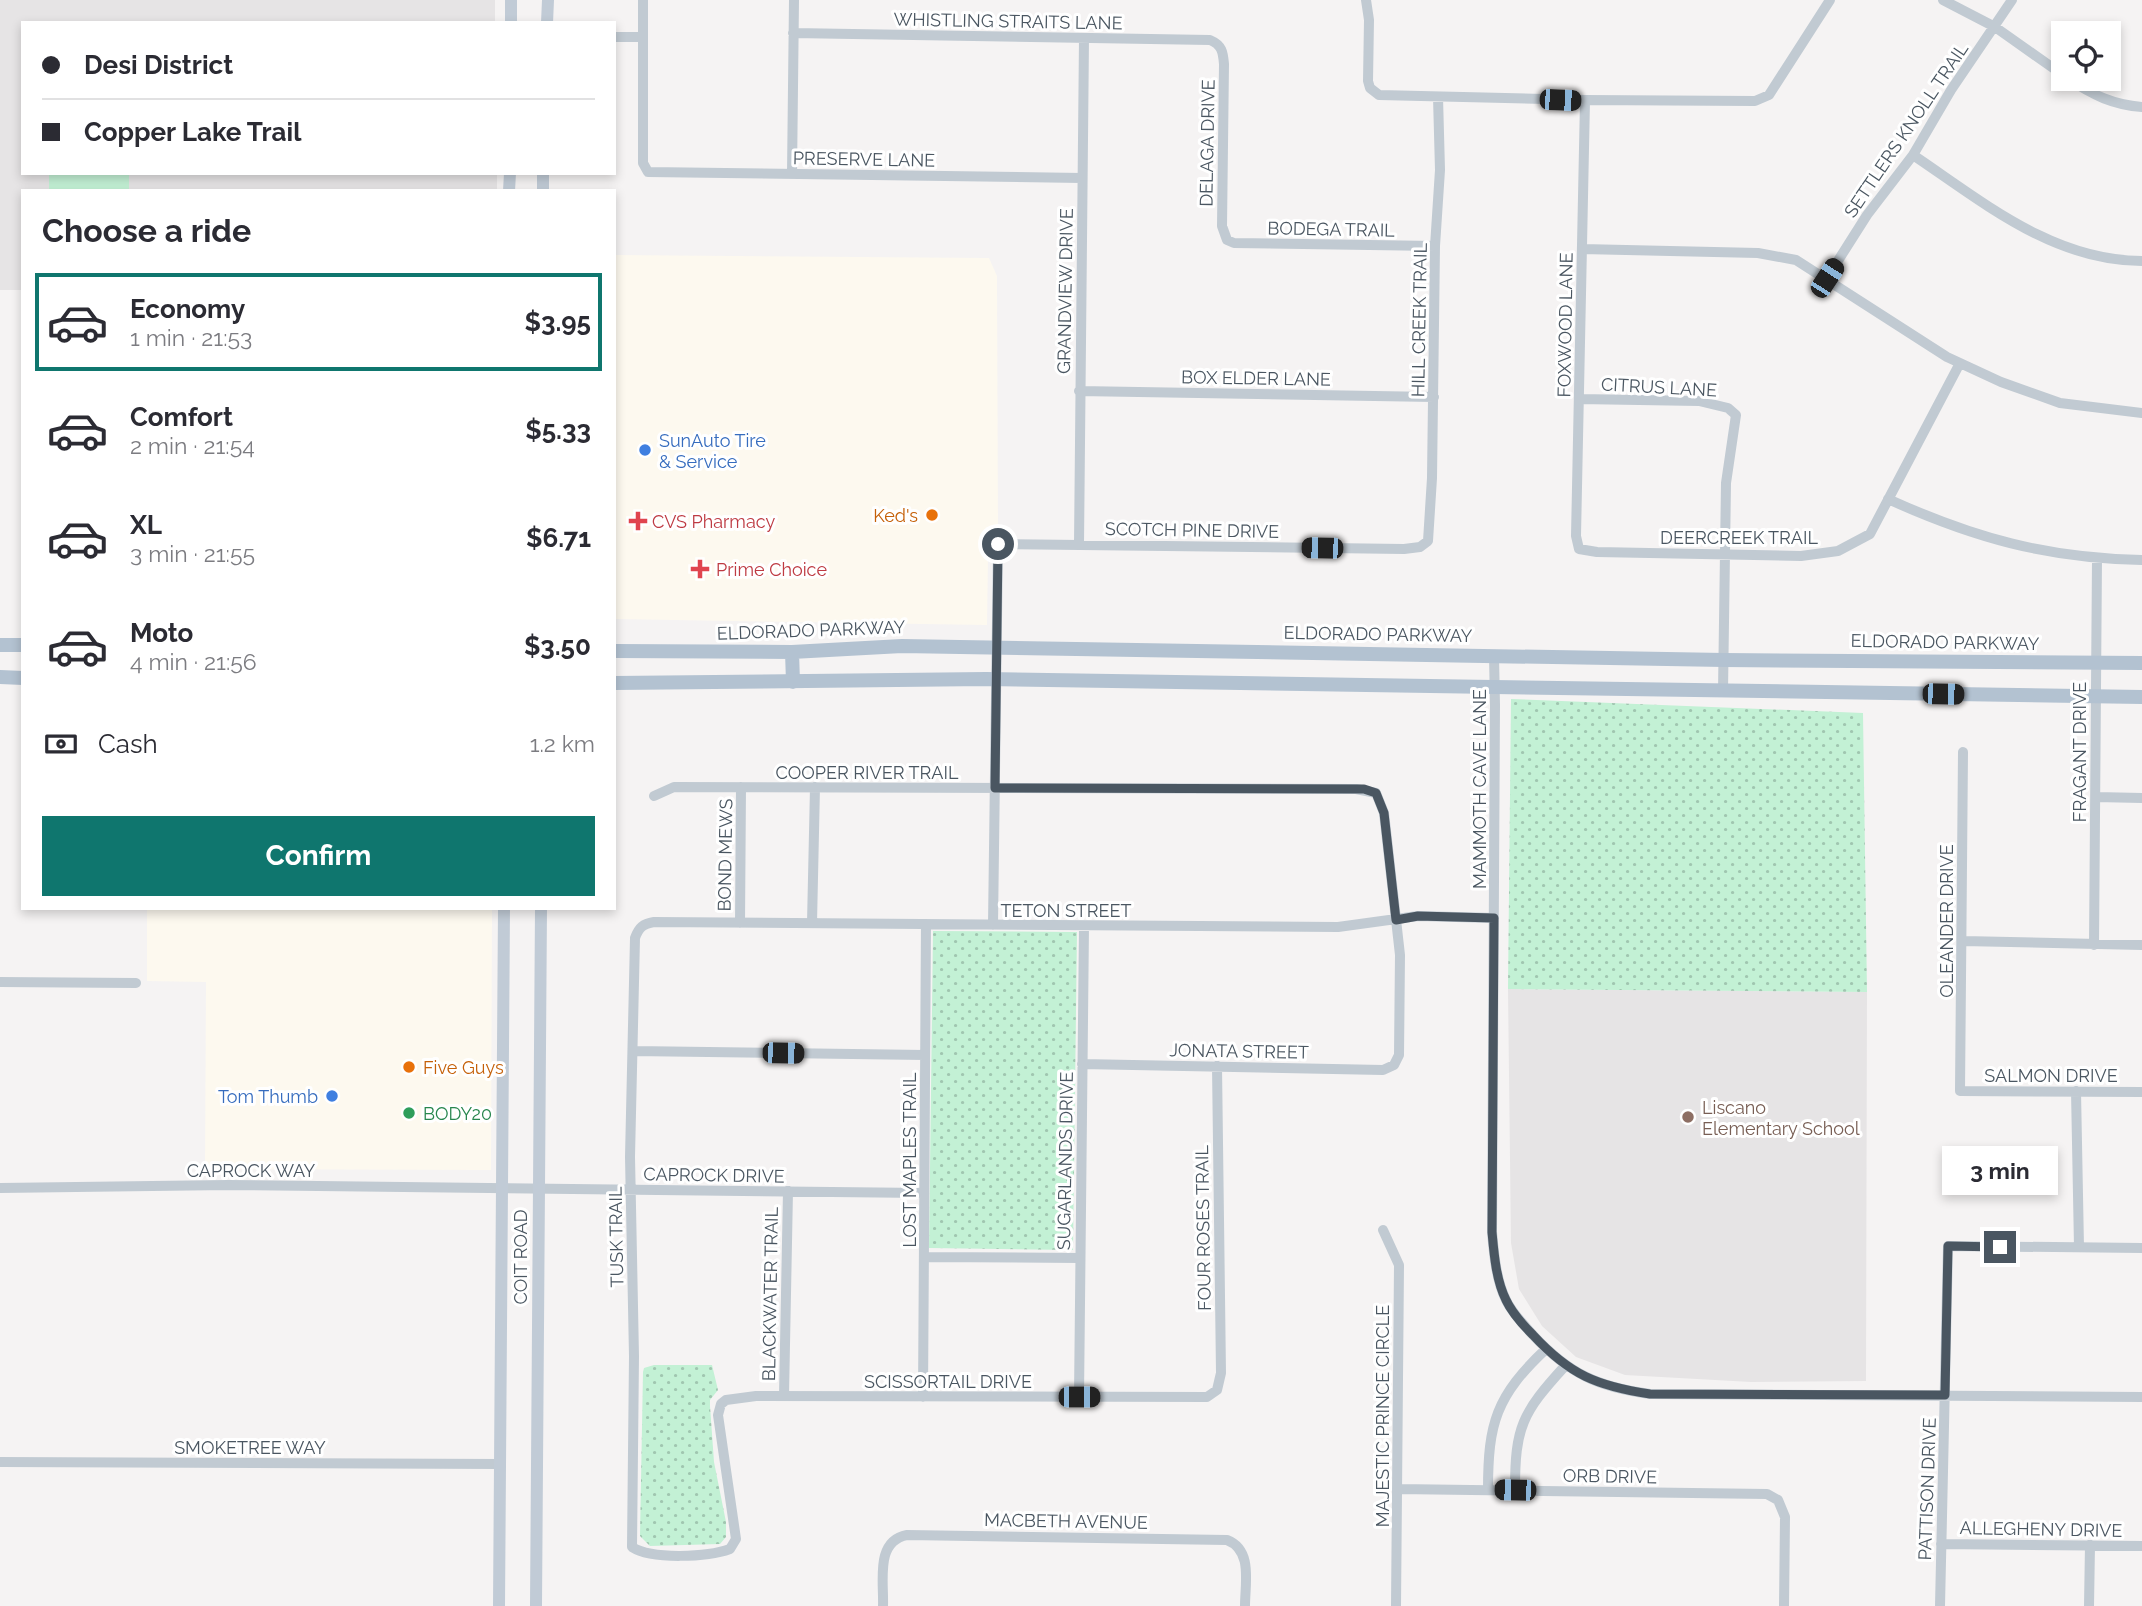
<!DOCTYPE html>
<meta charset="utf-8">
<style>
body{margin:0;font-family:Raleway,sans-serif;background:#f2f2f3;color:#2b2b33;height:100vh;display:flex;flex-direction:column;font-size:26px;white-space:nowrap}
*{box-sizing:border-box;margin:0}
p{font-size:23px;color:#7c7c81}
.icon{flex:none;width:38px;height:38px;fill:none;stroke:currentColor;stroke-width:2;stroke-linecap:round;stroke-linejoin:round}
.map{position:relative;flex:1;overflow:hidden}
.drawer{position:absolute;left:21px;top:189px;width:595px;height:721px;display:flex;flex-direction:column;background:#fff;border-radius:0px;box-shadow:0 4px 10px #0003}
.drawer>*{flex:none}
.guide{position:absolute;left:21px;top:21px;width:595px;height:154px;border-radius:0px;box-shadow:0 4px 10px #0003;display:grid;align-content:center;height:154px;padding:0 21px;background:#fff}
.buttons{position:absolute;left:2051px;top:21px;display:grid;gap:14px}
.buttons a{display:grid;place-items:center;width:70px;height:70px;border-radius:0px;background:#fff;box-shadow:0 4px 10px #0003;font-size:35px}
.end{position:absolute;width:32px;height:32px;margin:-16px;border:9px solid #4a5661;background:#fff;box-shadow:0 0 0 4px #fff}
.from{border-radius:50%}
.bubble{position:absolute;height:49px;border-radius:0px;background:#fff;box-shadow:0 4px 10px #0003;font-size:23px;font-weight:700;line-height:49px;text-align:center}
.car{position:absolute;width:21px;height:42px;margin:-21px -10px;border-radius:9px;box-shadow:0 0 5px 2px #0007;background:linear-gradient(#222 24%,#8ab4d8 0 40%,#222 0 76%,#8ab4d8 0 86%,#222 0)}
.guide b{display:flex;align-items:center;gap:24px;height:66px;font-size:26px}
.guide b+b{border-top:2px solid #e1e1e2}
.guide i{width:18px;height:18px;background:#2b2b33}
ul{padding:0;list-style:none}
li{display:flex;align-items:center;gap:21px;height:98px;margin:0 14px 10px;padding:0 7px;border:4px solid transparent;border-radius:0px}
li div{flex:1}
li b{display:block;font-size:26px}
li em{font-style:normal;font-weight:700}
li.current{border-color:#0f766e}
li>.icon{width:63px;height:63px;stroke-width:1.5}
h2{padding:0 21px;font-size:32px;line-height:84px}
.pay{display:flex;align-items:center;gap:18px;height:77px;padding:0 21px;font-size:26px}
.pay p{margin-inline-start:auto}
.action{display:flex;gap:14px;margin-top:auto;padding:14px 21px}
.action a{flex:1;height:80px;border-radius:0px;background:#0f766e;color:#fff;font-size:28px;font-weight:700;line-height:80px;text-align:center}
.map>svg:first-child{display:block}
</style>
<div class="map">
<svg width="2142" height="1606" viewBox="0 0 2142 1606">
<defs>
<pattern id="grass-dots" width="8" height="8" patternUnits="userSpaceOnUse" patternTransform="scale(1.75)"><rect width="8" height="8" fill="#c3f1d5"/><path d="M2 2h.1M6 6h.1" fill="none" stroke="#a0c6b0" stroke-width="1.8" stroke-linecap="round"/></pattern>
</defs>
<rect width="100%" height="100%" fill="#f5f3f3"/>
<path fill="#fdf9ef" d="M614 255 989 258 997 276 998 532 988 557 987 625 614 619Z
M147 908H492L491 1170 205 1169 206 982 147 981Z"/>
<path fill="#e6e4e5" d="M0 0H495V23H23V173H497V191H23V290H0Z
M1508 989 1867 992 1866 1381 1751 1382 1625 1375 1576 1357 1542 1326 1519 1289 1511 1243Z"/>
<path fill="url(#grass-dots)" d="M1511 699 1863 713 1867 992 1508 989Z
M933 931 1077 932 1073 1250 929 1248Z
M654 1365H712L718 1390 710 1400V1406L714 1462 726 1522V1537L720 1544 650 1546 640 1536 643 1372 644 1368Z"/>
<path fill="#c3f1d5" d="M49 173H129V191H49Z"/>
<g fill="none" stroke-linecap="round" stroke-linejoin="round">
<path stroke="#c1cad2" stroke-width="10" d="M643 0V163L648 172 1082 178
M1366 0 1369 20 1368 81 1370 88 1379 95 1585 100 1755 101 1769 95 1830 0
M1943 0 1995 27 2063 75
M793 33 1210 40C1222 45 1223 52 1224 64L1222 226 1227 240 1234 243 1435 246
M614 37H642
M2069 79C2092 95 2114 105 2142 107
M1585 100 1576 536 1579 549 1597 552 1801 556 1838 551 1870 534 1960 363
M1913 155C1983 202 2053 261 2142 261
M792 174 794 0
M1582 249 1758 253 1796 260 1947 357 2001 382 2060 403 2142 413
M1827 278 1867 215 1913 155 1951 90 2012 0
M1079 391 1434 397
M1579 399 1699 401 1728 408 1736 415 1726 483 1723 691
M1888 499C1974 538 2046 558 2142 560
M1079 544 1084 38
M1494 656 1495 705 1492 1232C1494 1254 1496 1280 1506 1300 1512 1313 1524 1325 1533 1335 1569 1374 1598 1387 1650 1394L2142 1397
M1963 752 1960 1091 2142 1092
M654 796 674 787 1356 789 1376 793 1384 813 1400 955 1399 1055 1394 1065 1383 1070 1082 1064
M2096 797 2142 798
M740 923 741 787
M812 923 815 787
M993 925 998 544 1404 549 1420 547 1428 541 1432 478 1435 246 1440 170 1438 97
M1963 941 2142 945
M2094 945 2097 559
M0 982 136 983
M633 1051 925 1055
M1217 1066 1221 1373 1217 1390 1207 1397 756 1396 726 1400 721 1404 718 1415 736 1539 730 1549C708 1557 652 1560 632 1547L634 1356 630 1157 635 938C639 927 643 924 654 922L1338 927 1418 916 1494 918
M2076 1091 2079 1247
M0 1188 228 1185 924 1193
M1383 1230 1399 1265 1396 1606
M924 1257 1080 1258
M784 1396 788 1191
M923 1397 926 924
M1079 1397 1084 926
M0 1462 500 1464
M1398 1489 1767 1494 1778 1500 1785 1517 1784 1606
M1488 1490C1488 1423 1496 1396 1546 1349
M1515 1490C1515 1427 1522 1413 1565 1366
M1941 1544 2142 1546
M883 1606C884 1581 875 1541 907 1535L1227 1540C1253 1550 1245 1583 1245 1606
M1940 1606 1948 1246 2142 1248
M2089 1606 2090 1545"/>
<path stroke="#c1cbd6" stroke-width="12" d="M511 23V0
M547 23 548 0
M509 191 510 173
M543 191V173
M499 1606 504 908
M536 1606 541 908"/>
<path stroke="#b3c2d1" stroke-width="14" d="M0 645H23
M614 651 792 652 902 646 1724 660 2142 663
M792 652 793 682
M0 677 23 678
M614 683 986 679 2142 697"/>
</g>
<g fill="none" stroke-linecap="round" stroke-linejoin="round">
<path stroke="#4a5661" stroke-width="9" d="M998 544 995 788 1364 789 1376 793 1384 813 1396 920 1418 916 1494 918 1492 1232C1494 1254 1496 1280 1506 1300 1512 1313 1523 1325 1533 1335 1570 1375 1597 1386 1650 1394L1945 1395 1948 1246 2000 1247"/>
</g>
<g fill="#3f7fe0" stroke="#fff" stroke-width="2.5">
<circle cx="645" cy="450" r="7"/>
<circle cx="332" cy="1096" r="7"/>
</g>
<g fill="#e8710a" stroke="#fff" stroke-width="2.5">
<circle cx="932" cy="515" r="7"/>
<circle cx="409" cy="1067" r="7"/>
</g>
<g fill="#e0444e" stroke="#fff" stroke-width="2.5">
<path d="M634.5 510.5h7v7h7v7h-7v7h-7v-7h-7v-7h7z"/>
<path d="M696.5 558.5h7v7h7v7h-7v7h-7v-7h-7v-7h7z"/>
</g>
<circle fill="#2e9e5b" stroke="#fff" stroke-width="2.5" cx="409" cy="1113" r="7"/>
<circle fill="#8d6e63" stroke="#fff" stroke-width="2.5" cx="1688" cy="1117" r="7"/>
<g text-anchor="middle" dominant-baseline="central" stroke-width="6" stroke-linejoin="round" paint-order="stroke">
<g font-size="18" fill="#4a5661" stroke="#fff">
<text transform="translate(1008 21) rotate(1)">WHISTLING STRAITS LANE</text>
<text transform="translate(1906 130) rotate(-56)">SETTLERS KNOLL TRAIL</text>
<text transform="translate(1207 143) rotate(-89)">DELAGA DRIVE</text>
<text transform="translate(864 159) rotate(1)">PRESERVE LANE</text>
<text transform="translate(1331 229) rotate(1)">BODEGA TRAIL</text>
<text transform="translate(1065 291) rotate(-89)">GRANDVIEW DRIVE</text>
<text transform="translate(1419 320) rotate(-89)">HILL CREEK TRAIL</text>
<text transform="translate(1565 325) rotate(-89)">FOXWOOD LANE</text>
<text transform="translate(1256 378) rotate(1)">BOX ELDER LANE</text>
<text transform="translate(1659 387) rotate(3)">CITRUS LANE</text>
<text transform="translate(1192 530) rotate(1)">SCOTCH PINE DRIVE</text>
<text x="1739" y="537">DEERCREEK TRAIL</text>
<text transform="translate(811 630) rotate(-2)">ELDORADO PARKWAY</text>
<text transform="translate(1378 634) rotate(1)">ELDORADO PARKWAY</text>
<text transform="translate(1945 642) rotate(1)">ELDORADO PARKWAY</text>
<text transform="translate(2079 752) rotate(-90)">FRAGANT DRIVE</text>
<text x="867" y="772">COOPER RIVER TRAIL</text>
<text transform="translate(1479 789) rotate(-90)">MAMMOTH CAVE LANE</text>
<text transform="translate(725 855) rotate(-89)">BOND MEWS</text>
<text x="1066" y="910">TETON STREET</text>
<text transform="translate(1946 921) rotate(-90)">OLEANDER DRIVE</text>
<text transform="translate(1239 1051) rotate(1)">JONATA STREET</text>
<text x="2051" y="1075">SALMON DRIVE</text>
<text transform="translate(909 1160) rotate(-90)">LOST MAPLES TRAIL</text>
<text transform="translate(1065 1161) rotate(-89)">SUGARLANDS DRIVE</text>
<text x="251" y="1170">CAPROCK WAY</text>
<text transform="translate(714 1175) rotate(1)">CAPROCK DRIVE</text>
<text transform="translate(1203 1228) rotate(-91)">FOUR ROSES TRAIL</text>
<text transform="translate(616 1237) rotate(-91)">TUSK TRAIL</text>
<text transform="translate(520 1257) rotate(-90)">COIT ROAD</text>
<text transform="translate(770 1294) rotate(-89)">BLACKWATER TRAIL</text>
<text x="948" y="1381">SCISSORTAIL DRIVE</text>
<text transform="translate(1382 1416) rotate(-90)">MAJESTIC PRINCE CIRCLE</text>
<text x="250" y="1447">SMOKETREE WAY</text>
<text transform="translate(1610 1476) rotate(1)">ORB DRIVE</text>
<text transform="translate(1927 1489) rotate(-88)">PATTISON DRIVE</text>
<text transform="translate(1066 1521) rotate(1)">MACBETH AVENUE</text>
<text transform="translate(2041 1529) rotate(1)">ALLEGHENY DRIVE</text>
</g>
<g font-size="18" fill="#366cbe" stroke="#fff" text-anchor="start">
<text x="659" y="440">SunAuto Tire<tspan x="659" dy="21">&amp; Service</tspan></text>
<text x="318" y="1096" text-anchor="end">Tom Thumb</text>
</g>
<g font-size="18" fill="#c56008" stroke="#fff" text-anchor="end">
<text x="918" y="515">Ked's</text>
<text x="423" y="1067" text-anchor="start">Five Guys</text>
</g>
<g font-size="18" fill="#be3a42" stroke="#fff" text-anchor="start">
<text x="652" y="521">CVS Pharmacy</text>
<text x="716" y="569">Prime Choice</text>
</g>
<g font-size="18" fill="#785e54" stroke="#fff" text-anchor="start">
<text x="1702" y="1107">Liscano<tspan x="1702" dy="21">Elementary School</tspan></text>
</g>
<g font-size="18" fill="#27864d" stroke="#fff" text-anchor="start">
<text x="423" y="1113">BODY20</text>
</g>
</g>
</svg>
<div class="buttons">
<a><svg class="icon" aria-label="locate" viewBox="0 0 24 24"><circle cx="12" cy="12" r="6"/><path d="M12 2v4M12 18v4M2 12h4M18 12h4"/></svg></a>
</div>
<i class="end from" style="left:998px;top:544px"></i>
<i class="end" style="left:2000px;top:1247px"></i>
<div class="bubble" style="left:1942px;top:1146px;width:116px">3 min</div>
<i class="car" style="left:1560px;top:100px;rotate:92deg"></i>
<i class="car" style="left:1827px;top:278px;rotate:33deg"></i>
<i class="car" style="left:1322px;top:548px;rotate:271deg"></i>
<i class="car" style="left:1943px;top:694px;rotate:91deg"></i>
<i class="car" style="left:783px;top:1053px;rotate:91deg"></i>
<i class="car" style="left:1079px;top:1397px;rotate:90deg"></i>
<i class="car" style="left:1515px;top:1490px;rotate:271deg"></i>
<div class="guide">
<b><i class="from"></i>Desi District</b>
<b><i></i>Copper Lake Trail</b>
</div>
<section class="drawer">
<h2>Choose a ride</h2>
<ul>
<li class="current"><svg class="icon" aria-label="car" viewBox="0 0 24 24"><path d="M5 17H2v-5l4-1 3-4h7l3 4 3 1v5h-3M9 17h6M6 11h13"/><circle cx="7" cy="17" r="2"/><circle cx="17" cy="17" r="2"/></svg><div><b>Economy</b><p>1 min · 21:53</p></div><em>$3.95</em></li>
<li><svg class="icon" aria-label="car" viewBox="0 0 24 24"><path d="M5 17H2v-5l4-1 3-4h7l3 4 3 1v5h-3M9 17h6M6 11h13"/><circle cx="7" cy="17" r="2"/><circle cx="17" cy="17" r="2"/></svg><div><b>Comfort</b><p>2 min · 21:54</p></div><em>$5.33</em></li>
<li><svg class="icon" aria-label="car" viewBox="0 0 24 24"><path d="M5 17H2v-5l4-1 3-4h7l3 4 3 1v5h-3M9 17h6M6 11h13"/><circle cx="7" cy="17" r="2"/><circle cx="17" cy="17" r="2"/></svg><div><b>XL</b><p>3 min · 21:55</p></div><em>$6.71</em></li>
<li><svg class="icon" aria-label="car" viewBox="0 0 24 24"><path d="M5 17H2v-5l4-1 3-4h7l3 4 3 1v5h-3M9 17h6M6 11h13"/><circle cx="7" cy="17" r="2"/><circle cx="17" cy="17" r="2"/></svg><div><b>Moto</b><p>4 min · 21:56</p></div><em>$3.50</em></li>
</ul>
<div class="pay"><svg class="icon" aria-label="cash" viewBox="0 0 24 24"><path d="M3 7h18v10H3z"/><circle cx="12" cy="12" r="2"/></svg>Cash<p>1.2 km</p></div>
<div class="action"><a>Confirm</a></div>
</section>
</div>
